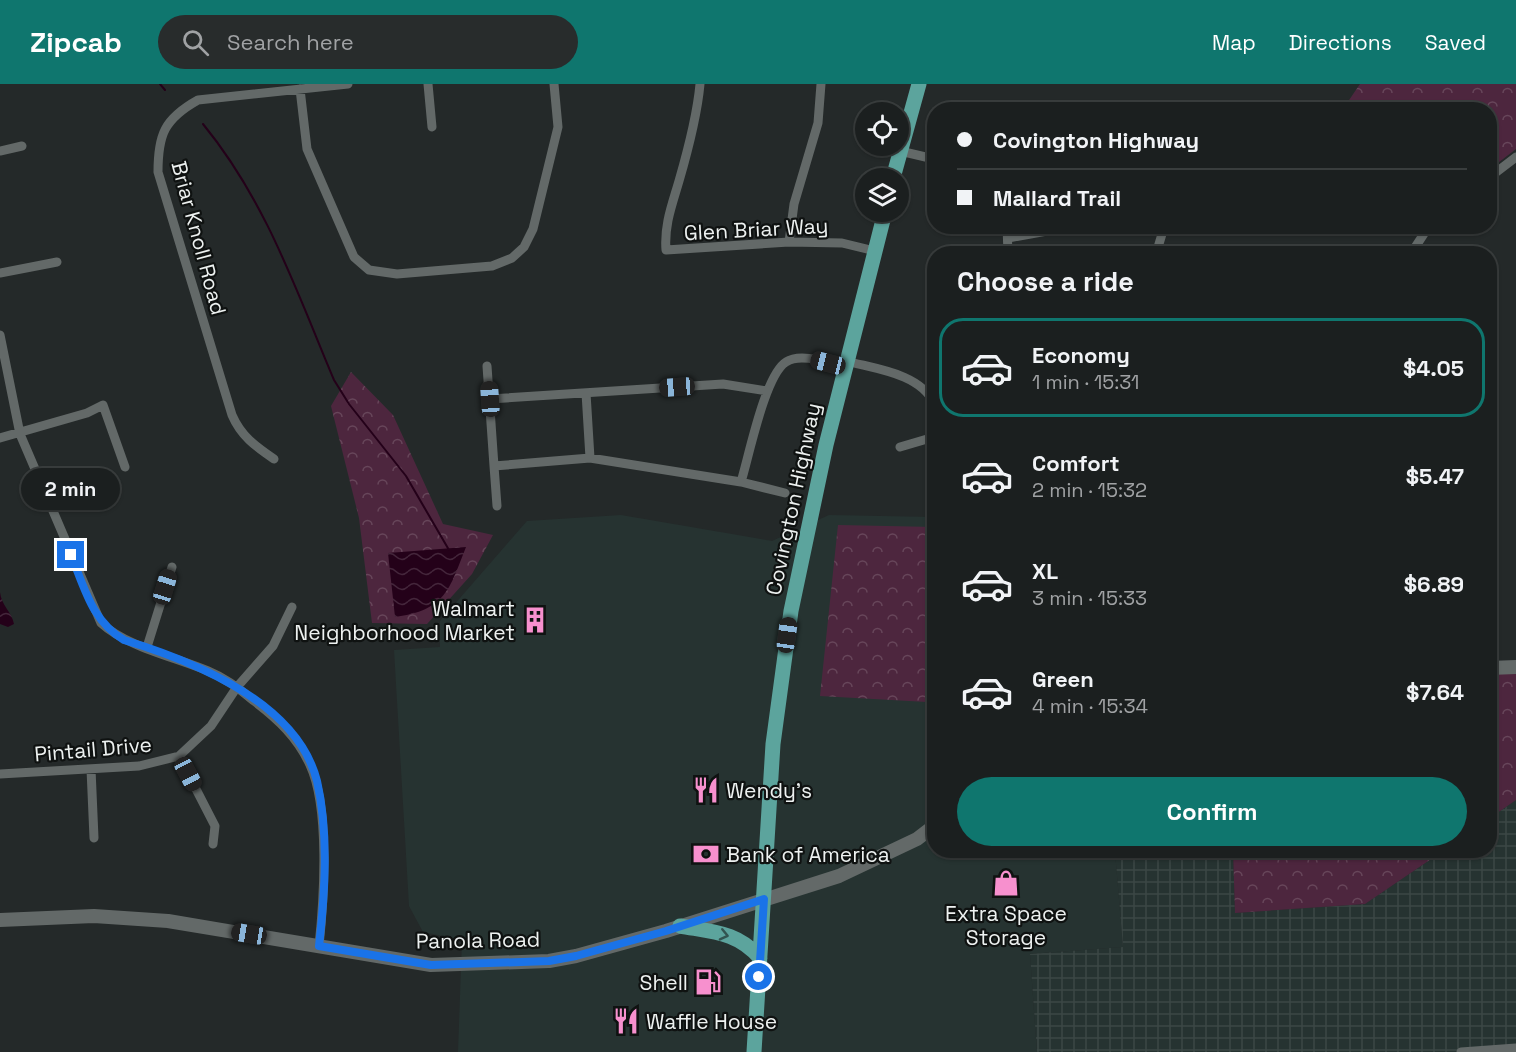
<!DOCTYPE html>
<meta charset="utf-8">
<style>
body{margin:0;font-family:"Space Grotesk",sans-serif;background:#282c2c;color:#f1f3f6;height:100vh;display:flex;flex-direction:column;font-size:22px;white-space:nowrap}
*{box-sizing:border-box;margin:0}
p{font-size:20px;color:#a0a2a4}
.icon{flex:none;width:33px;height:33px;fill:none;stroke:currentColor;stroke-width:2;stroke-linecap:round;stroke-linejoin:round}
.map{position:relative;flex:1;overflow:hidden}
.side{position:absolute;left:927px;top:162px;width:570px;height:612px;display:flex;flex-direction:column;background:#1b1f1f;border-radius:24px;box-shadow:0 2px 4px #0004,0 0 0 2px #393d3d}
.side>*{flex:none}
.top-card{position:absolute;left:927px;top:18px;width:570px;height:132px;border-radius:24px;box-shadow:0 2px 4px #0004,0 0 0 2px #393d3d;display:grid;align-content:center;height:132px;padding:0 30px;background:#1b1f1f}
.tools{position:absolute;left:855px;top:18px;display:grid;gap:12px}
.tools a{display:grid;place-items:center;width:54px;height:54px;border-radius:50%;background:#1b1f1f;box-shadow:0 2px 4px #0004,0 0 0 2px #393d3d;font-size:30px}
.end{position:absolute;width:27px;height:27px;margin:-14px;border:8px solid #1a73e8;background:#fff;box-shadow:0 0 0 3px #fff}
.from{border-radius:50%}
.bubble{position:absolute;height:42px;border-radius:21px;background:#1b1f1f;box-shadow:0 2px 4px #0004,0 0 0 2px #393d3d;font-size:20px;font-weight:800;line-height:42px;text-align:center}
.car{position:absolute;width:18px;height:36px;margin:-18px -9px;border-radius:8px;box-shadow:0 0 4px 2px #0007;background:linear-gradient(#222 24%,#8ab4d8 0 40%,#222 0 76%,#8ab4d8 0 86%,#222 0)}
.top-card b{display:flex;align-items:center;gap:21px;height:57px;font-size:22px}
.top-card b+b{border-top:2px solid #393d3d}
.top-card i{width:15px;height:15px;background:#f1f3f6}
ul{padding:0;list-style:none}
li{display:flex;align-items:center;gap:18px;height:99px;margin:0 12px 9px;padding:0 18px;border:3px solid transparent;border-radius:24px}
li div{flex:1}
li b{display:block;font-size:22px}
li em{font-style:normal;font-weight:800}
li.selected{border-color:#0f766e}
li>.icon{width:54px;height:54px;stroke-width:1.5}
h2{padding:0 30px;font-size:27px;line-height:72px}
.button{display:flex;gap:12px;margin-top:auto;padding:12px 30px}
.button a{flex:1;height:69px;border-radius:36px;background:#0f766e;color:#fff;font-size:24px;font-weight:800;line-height:69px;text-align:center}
header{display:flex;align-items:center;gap:36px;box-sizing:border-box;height:84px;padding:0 30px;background:#0f766e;color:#fff}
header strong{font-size:28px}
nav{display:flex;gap:33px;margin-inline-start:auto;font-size:21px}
.search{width:420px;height:54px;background:#282c2c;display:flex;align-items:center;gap:15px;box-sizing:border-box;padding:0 21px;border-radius:33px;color:#a0a2a4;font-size:22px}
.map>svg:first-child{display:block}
</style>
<header>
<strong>Zipcab</strong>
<div class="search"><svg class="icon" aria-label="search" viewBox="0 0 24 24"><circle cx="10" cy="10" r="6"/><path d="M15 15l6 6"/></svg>Search here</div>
<nav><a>Map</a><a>Directions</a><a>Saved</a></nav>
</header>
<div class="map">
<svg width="1516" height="968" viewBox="0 0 1516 968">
<defs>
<pattern id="industrial-grid" width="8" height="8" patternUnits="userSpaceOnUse" patternTransform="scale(1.5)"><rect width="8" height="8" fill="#263331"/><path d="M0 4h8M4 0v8" fill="none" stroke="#3b4745"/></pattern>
<pattern id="forest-crowns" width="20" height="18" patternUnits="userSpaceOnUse" patternTransform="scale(1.5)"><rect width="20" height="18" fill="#4d263e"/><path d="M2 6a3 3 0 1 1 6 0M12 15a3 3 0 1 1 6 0" fill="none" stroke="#67465a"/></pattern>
<pattern id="water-waves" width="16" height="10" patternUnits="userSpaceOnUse" patternTransform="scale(1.5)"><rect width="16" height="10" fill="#240119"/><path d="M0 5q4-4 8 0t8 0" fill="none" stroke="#44263b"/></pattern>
</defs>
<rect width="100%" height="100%" fill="#242929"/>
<path fill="#263331" d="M621 431 772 457 829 431 934 433V766L1115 767 1123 863 1030 870 1037 968H458L462 856 423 848 409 822 394 566 440 563V537L527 437Z"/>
<path fill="url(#industrial-grid)" d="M1516 716V968H1037L1030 870 1123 863 1115 767H1233L1235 829 1365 820 1443 767 1490 766V734Z"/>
<path fill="url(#forest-crowns)" d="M1360 0H1516V65L1490 85V26L1343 25Z
M351 288 393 331 443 440 493 451 472 490 427 540 372 539 359 434 331 322Z
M838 441 934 443V600L927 618 820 612Z
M1516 585V716L1490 734V586Z
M1233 767V766L1443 767 1365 820 1235 829Z"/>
<path fill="url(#water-waves)" d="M466 463C449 506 446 526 395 533L388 469Z
M0 508C1 521 12 528 14 540L8 543 0 540Z"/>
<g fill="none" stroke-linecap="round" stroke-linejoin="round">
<path stroke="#240119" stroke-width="2" d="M160 0 165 6
M203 40C266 117 296 206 334 296L349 320 406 392 449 466"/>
<path stroke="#636968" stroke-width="9" d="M428 0 432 43
M700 0C697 33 688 66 679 97 672 121 664 141 666 166L789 158 842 159 875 167
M300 5 307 65 354 173 369 186 397 190 492 182 512 174 524 163 533 145 558 43 554 0
M0 67 22 62
M900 67 934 75
M1490 93 1516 73
M1007 142 1008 170
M1008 154 1047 147
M789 158 794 120 818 39 821 0
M1156 170 1162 150
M1401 170 1414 165
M1417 170 1414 165 1429 142
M0 189 57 178
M0 251 20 350 101 539C127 563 175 573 208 587 225 594 240 605 254 617 278 635 298 654 310 681 330 724 324 815 319 862
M846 277C875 285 919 289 934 319
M487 282 494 382 590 374 741 398C749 372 765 291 786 278 801 268 828 279 844 283
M586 309 590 374
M490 315 723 300 767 307
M0 354 87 329 103 321 125 383
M900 363 934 353
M274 375C255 362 241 352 232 331L158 88C158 51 164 35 198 16L348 0
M494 382 497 422
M741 398 785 409
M147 563 172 483
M179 672 215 742 213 760
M91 685 94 754
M0 690 139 682 179 672 211 642 237 603 273 562 292 523
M1461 968 1516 964"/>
<path stroke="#636968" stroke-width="14" d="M1490 584 1516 583
M0 836 94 832 168 837 431 881 549 877 576 872 666 847 839 792 917 755 934 742"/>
<path stroke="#5ca49d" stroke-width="15" d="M893 94 919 0
M680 842C713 848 738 848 760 874
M754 968 773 660 791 527 826 361 885 128"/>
</g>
<defs><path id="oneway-chevron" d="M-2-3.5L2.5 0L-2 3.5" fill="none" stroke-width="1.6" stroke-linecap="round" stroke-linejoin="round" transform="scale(1.5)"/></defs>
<use stroke="#325450" href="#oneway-chevron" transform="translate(724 851) rotate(13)"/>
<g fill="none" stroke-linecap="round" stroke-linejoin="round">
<path stroke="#1a73e8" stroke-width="8" d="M71 471C85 505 92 537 124 556 193 577 297 618 317 697 329 749 325 809 319 862L431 881 549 877 576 872 666 847 764 815 759 893"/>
</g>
<defs>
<g id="building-bare" transform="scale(2.07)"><path d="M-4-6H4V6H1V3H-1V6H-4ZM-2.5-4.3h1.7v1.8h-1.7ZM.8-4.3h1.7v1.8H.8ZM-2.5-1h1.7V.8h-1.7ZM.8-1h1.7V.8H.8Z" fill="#f790ce" stroke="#0f1211" stroke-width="2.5" paint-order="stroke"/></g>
<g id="restaurant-bare" transform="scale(2.07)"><path d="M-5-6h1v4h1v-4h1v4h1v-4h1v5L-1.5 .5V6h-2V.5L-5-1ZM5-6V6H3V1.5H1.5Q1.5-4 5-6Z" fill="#f790ce" stroke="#0f1211" stroke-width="2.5" paint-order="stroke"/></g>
<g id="bank-bare" transform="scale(2.07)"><path d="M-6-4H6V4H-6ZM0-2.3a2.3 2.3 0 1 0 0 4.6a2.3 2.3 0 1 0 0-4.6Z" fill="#f790ce" stroke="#0f1211" stroke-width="2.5" paint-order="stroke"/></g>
<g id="shop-bare" transform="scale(2.07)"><path d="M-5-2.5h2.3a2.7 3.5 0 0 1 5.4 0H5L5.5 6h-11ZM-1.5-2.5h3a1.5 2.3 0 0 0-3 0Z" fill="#f790ce" stroke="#0f1211" stroke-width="2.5" paint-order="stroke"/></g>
<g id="fuel-bare" transform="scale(2.07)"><path d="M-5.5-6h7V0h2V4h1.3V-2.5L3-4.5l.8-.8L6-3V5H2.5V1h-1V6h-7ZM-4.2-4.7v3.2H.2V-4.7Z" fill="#f790ce" stroke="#0f1211" stroke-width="2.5" paint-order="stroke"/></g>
</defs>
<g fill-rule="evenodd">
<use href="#building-bare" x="535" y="536"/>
<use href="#restaurant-bare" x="706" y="706"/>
<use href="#bank-bare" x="706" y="770"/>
<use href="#shop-bare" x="1006" y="799"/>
<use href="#fuel-bare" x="708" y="898"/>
<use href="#restaurant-bare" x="626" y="937"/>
</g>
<g text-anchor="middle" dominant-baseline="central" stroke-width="4.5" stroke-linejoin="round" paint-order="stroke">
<g font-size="21" fill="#edf1f0" stroke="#0f1211">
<text transform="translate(756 145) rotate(-3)">Glen Briar Way</text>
<text transform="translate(199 154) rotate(75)">Briar Knoll Road</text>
<text transform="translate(793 415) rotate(-78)">Covington Highway</text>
<text transform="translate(93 665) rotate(-5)">Pintail Drive</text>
<text transform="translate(478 856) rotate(-1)">Panola Road</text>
</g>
<g font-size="21" fill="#edf1f0" stroke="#0f1211" text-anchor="start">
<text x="515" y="524" text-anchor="end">Walmart<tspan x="515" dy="24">Neighborhood Market</tspan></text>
<text x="726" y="706">Wendy's</text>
<text x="726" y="770">Bank of America</text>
<text x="1006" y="829" text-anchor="middle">Extra Space<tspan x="1006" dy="24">Storage</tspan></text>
<text x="688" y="898" text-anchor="end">Shell</text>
<text x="646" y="937">Waffle House</text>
</g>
</g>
</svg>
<div class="tools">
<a><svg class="icon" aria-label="locate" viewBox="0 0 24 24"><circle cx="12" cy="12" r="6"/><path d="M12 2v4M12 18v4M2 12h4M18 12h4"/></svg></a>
<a><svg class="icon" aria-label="layers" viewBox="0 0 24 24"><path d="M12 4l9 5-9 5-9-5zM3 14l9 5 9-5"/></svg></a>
</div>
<i class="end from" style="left:759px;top:893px"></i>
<i class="end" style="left:71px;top:471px"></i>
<div class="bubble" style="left:21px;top:384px;width:99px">2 min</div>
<i class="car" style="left:828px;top:279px;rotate:284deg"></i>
<i class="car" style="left:677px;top:303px;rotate:266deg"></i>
<i class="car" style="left:490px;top:315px;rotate:356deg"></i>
<i class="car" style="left:165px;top:503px;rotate:17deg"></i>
<i class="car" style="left:787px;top:551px;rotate:8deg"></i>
<i class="car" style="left:188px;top:690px;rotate:152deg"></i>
<i class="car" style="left:249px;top:850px;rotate:279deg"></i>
<div class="top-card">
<b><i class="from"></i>Covington Highway</b>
<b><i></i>Mallard Trail</b>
</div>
<section class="side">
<h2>Choose a ride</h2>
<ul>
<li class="selected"><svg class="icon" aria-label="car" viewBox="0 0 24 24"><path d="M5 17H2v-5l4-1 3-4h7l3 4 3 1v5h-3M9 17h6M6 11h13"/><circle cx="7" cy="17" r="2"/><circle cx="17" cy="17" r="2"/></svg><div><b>Economy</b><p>1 min · 15:31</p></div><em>$4.05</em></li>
<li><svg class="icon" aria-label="car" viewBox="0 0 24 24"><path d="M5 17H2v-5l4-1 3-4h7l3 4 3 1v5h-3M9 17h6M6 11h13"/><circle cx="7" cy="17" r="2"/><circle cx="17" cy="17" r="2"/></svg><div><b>Comfort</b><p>2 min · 15:32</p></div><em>$5.47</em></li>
<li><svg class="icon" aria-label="car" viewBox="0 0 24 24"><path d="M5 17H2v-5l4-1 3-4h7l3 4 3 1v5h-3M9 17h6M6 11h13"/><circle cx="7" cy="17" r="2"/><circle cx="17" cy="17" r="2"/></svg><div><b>XL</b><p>3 min · 15:33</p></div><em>$6.89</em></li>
<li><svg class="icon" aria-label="car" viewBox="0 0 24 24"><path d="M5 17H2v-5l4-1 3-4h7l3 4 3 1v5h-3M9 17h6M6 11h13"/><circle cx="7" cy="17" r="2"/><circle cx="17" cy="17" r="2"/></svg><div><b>Green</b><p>4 min · 15:34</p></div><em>$7.64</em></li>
</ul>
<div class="button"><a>Confirm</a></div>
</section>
</div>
